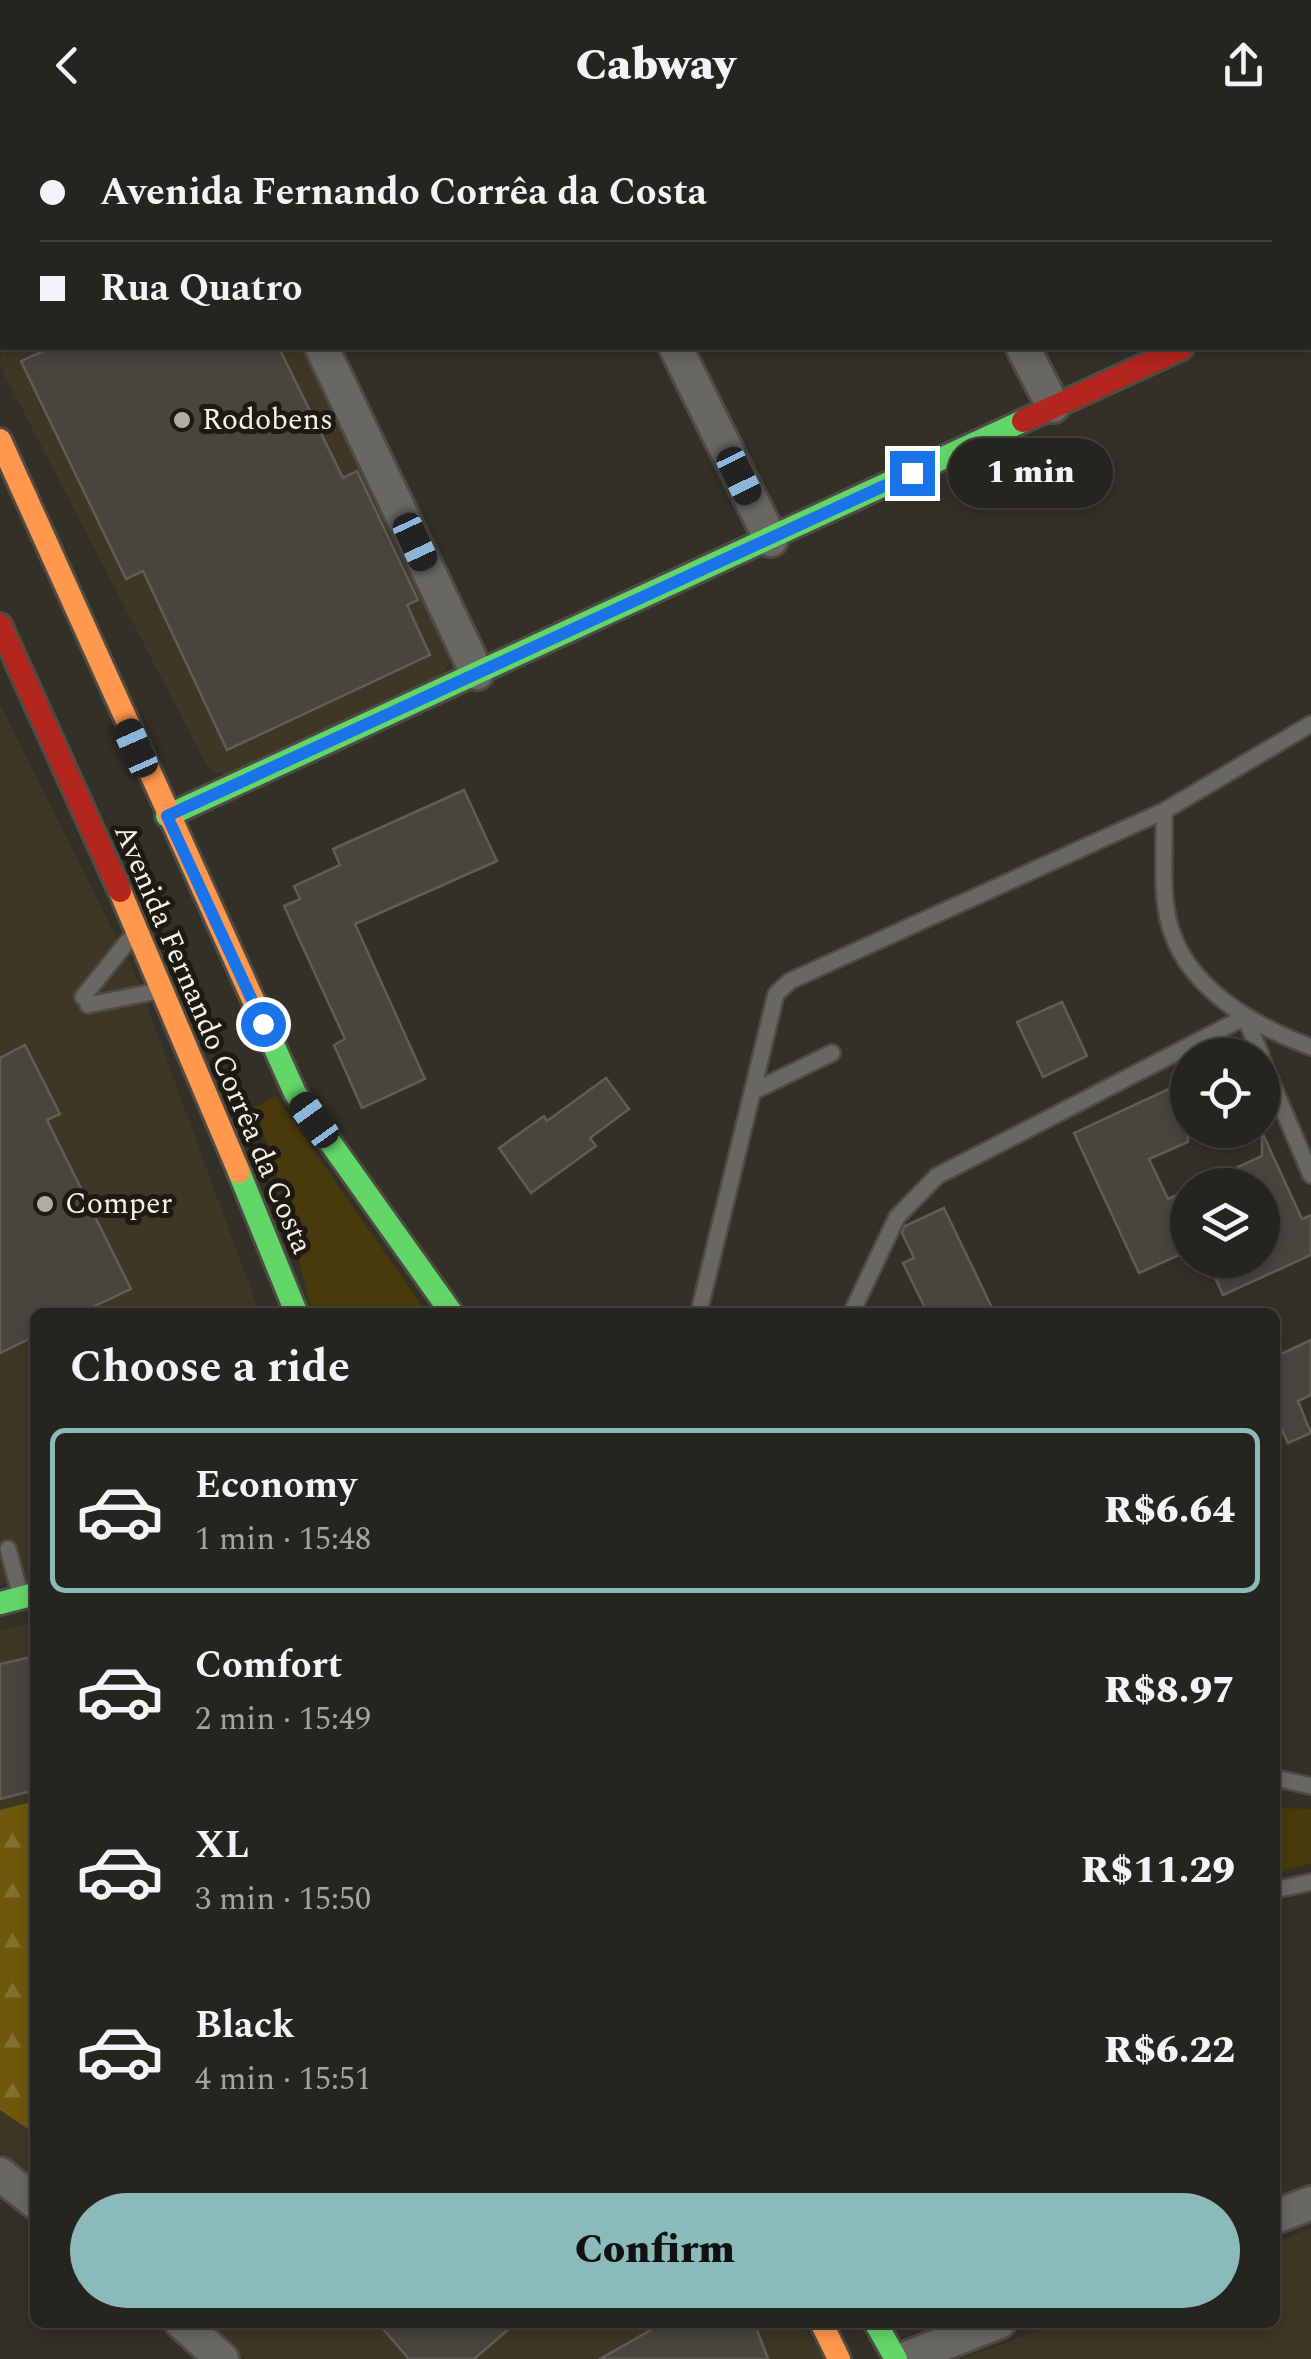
<!DOCTYPE html>
<meta charset="utf-8">
<style>
body{margin:0;font-family:Spectral,serif;background:#2e2c27;color:#f1f3f6;height:100vh;display:flex;flex-direction:column;font-size:38px;white-space:nowrap}
*{box-sizing:border-box;margin:0}
p{font-size:32px;color:#a4a4a4}
.icon{flex:none;width:55px;height:55px;fill:none;stroke:currentColor;stroke-width:2;stroke-linecap:round;stroke-linejoin:round}
.map{position:relative;flex:1;overflow:hidden}
.drawer{position:absolute;left:30px;top:1178px;width:1250px;height:1020px;display:flex;flex-direction:column;background:#26241e;border-radius:15px;box-shadow:0 5px 15px #0003,0 0 0 2px #42413c}
.drawer>*{flex:none}
.top-card{position:absolute;left:0px;top:0px;width:1312px;height:220px;box-shadow:0 5px 15px #0003,0 0 0 2px #42413c;display:grid;align-content:center;height:220px;padding:0 40px;background:#26241e}
.controls{position:absolute;left:1170px;top:908px;display:grid;gap:20px}
.controls a{display:grid;place-items:center;width:110px;height:110px;border-radius:50%;background:#26241e;box-shadow:0 5px 15px #0003,0 0 0 2px #42413c;font-size:50px}
.end{position:absolute;width:45px;height:45px;margin:-22px;border:12px solid #1a73e8;background:#fff;box-shadow:0 0 0 5px #fff}
.from{border-radius:50%}
.bubble{position:absolute;height:70px;border-radius:35px;background:#26241e;box-shadow:0 5px 15px #0003,0 0 0 2px #42413c;font-size:32px;font-weight:800;line-height:70px;text-align:center}
.car{position:absolute;width:30px;height:60px;margin:-30px -15px;border-radius:12px;box-shadow:0 0 8px 2px #0007;background:linear-gradient(#222 24%,#8ab4d8 0 40%,#222 0 76%,#8ab4d8 0 86%,#222 0)}
.top-card b{display:flex;align-items:center;gap:35px;height:95px;font-size:38px}
.top-card b+b{border-top:2px solid #42413c}
.top-card i{width:25px;height:25px;background:#f1f3f6}
ul{padding:0;list-style:none}
li{display:flex;align-items:center;gap:30px;height:165px;margin:0 20px 15px;padding:0 20px;border:5px solid transparent;border-radius:15px}
li div{flex:1}
li b{display:block;font-size:38px}
li em{font-style:normal;font-weight:800}
li.active{border-color:#8bbbb9}
li>.icon{width:90px;height:90px;stroke-width:1.5}
h2{padding:0 40px;font-size:45px;line-height:120px}
.button{display:flex;gap:20px;margin-top:auto;padding:20px 40px}
.button a{flex:1;height:115px;border-radius:60px;background:#8bbbb9;color:#111;font-size:40px;font-weight:800;line-height:115px;text-align:center}
header{display:flex;justify-content:space-between;align-items:center;height:130px;padding:0 40px;background:#26241e;font-size:45px;font-weight:800}
.map>svg:first-child{display:block}
</style>
<header><svg class="icon" aria-label="back" viewBox="0 0 24 24"><path d="M15 5l-7 7 7 7"/></svg>Cabway<svg class="icon" aria-label="share" viewBox="0 0 24 24"><path d="M12 15V3M7 8l5-5 5 5M5 13v7h14v-7"/></svg></header>
<div class="map">
<svg width="1311" height="2229" viewBox="0 0 1311 2229">
<defs>
<pattern id="forest-firs" width="22" height="20" patternUnits="userSpaceOnUse" patternTransform="scale(2.5)"><rect width="22" height="20" fill="#6d580b"/><path d="M5 1l3.5 6h-7zM16 11l3.5 6h-7z" fill="#82702f"/></pattern>
</defs>
<rect width="100%" height="100%" fill="#333028"/>
<path fill="#3e3725" d="M0 0H192L193 2H2L0 161Z
M2 209V218H304L452 529 438 550 224 645 208 638 0 236Z
M0 574 138 851 259 1182H35V1447L0 1455Z
M35 1493V2047L0 2022V1501Z
M1311 2099V2229H961L1060 2193 1275 2192V2112Z
M204 2193H802L824 2229H246Z"/>
<path fill="#483a0a" d="M276 966 426 1182H312L272 1026 254 978Z
M1275 1678 1311 1679V1733L1275 1744Z"/>
<path fill="url(#forest-firs)" d="M35 1671V1992L28 1999 0 1980V1680Z"/>
<path fill="#47453e" stroke="#605d56" stroke-width="2.5" d="M50 218H279L343 348 357 341 418 470 407 475 430 525 227 620 143 441 126 449 21 231Z
M464 660 497 731 355 794 425 949 362 978 334 915 345 909 284 776 300 769 294 756 340 735 333 719Z
M1062 872 1087 926 1043 947 1017 892Z
M25 915 60 984 47 990 131 1159 82 1182H35V1206L0 1223V928Z
M606 948 629 979 590 1008 596 1016 531 1063 499 1018 544 986 547 991Z
M1188 950V1012L1149 1029 1168 1069 1188 1060V1121L1139 1143 1074 1003Z
M1262 1002 1302 1089 1311 1085V1125L1223 1165 1207 1130H1262V1055H1199L1262 1026Z
M944 1078 994 1182H927L903 1133 914 1128 902 1103 905 1096Z
M1311 1210V1265L1298 1271 1311 1303 1288 1313 1275 1285V1222L1277 1226Z
M35 1526V1660L0 1669V1534Z
M377 2192H517L474 2229H409Z
M665 2192H754L768 2229H600Z"/>
<g fill="none" stroke-linecap="round" stroke-linejoin="round">
<g stroke="#4e4b45" stroke-width="20">
<path id="lane" d="M1164 681C1165 716 1161 756 1168 789 1183 856 1251 895 1311 917
M83 867 128 811
M88 875 153 862
M1262 930 1311 1045
M756 960 832 923
M699 1182 776 864 790 851 1164 681 1311 594
M852 1182 897 1087 937 1046 1245 887 1261 925
M8 1419 20 1463
M1275 1648 1311 1656
M1275 1760 1311 1752"/>
</g>
<g stroke="#4e4b45" stroke-width="38">
<path id="street" d="M214 0 215 2
M568 0 569 2
M910 0 911 2
M1273 0 1275 2
M379 2 384 0
M1310 71 1311 73
M1310 159 1311 158
M0 184 2 183
M322 218 477 543
M676 218 771 410
M1023 218 1053 276
M0 2044 35 2072
M1275 2087 1311 2073
M181 2192 222 2229
M904 2229 999 2192"/>
</g>
<g stroke="#4e4b45" stroke-width="28">
<path id="fast" d="M167 686 1023 291
M264 894 295 963 451 1182
M239 1042 296 1182
M0 1473 35 1464
M875 2192 896 2229"/>
</g>
<g stroke="#4e4b45" stroke-width="28">
<path id="slow" d="M0 310 264 894
M120 761 239 1042
M821 2192 839 2229"/>
</g>
<g stroke="#4e4b45" stroke-width="28">
<path id="jam" d="M1023 291 1182 218
M0 495 120 761"/>
</g>
<use href="#lane" stroke="#696761" stroke-width="15"/>
<use href="#street" stroke="#696761" stroke-width="32"/>
<use href="#fast" stroke="#63d668" stroke-width="22"/>
<use href="#slow" stroke="#ff974d" stroke-width="22"/>
<use href="#jam" stroke="#b3261e" stroke-width="22"/>
</g>
<g fill="none" stroke-linecap="round" stroke-linejoin="round">
<path stroke="#1a73e8" stroke-width="12" d="M263 894 167 686 912 343"/>
</g>
<g fill="#b0ada5" stroke="#1c1a13" stroke-width="4">
<circle cx="182" cy="290" r="10"/>
<circle cx="45" cy="1074" r="10"/>
</g>
<g text-anchor="middle" dominant-baseline="central" stroke-width="10" stroke-linejoin="round" paint-order="stroke">
<g font-size="30" fill="#f4f1e8" stroke="#1c1a13" text-anchor="start">
<text x="202" y="290">Rodobens</text>
<text x="65" y="1074">Comper</text>
</g>
<g font-size="30" fill="#f4f1e8" stroke="#1c1a13">
<text transform="translate(213 909) rotate(67)">Avenida Fernando Corrêa da Costa</text>
</g>
</g>
</svg>
<div class="controls">
<a><svg class="icon" aria-label="locate" viewBox="0 0 24 24"><circle cx="12" cy="12" r="6"/><path d="M12 2v4M12 18v4M2 12h4M18 12h4"/></svg></a>
<a><svg class="icon" aria-label="layers" viewBox="0 0 24 24"><path d="M12 4l9 5-9 5-9-5zM3 14l9 5 9-5"/></svg></a>
</div>
<i class="end from" style="left:263px;top:894px"></i>
<i class="end" style="left:912px;top:343px"></i>
<div class="bubble" style="left:948px;top:308px;width:165px">1 min</div>
<i class="car" style="left:739px;top:346px;rotate:154deg"></i>
<i class="car" style="left:415px;top:412px;rotate:155deg"></i>
<i class="car" style="left:136px;top:618px;rotate:336deg"></i>
<i class="car" style="left:314px;top:990px;rotate:324deg"></i>
<div class="top-card">
<b><i class="from"></i>Avenida Fernando Corrêa da Costa</b>
<b><i></i>Rua Quatro</b>
</div>
<section class="drawer">
<h2>Choose a ride</h2>
<ul>
<li class="active"><svg class="icon" aria-label="car" viewBox="0 0 24 24"><path d="M5 17H2v-5l4-1 3-4h7l3 4 3 1v5h-3M9 17h6M6 11h13"/><circle cx="7" cy="17" r="2"/><circle cx="17" cy="17" r="2"/></svg><div><b>Economy</b><p>1 min · 15:48</p></div><em>R$6.64</em></li>
<li><svg class="icon" aria-label="car" viewBox="0 0 24 24"><path d="M5 17H2v-5l4-1 3-4h7l3 4 3 1v5h-3M9 17h6M6 11h13"/><circle cx="7" cy="17" r="2"/><circle cx="17" cy="17" r="2"/></svg><div><b>Comfort</b><p>2 min · 15:49</p></div><em>R$8.97</em></li>
<li><svg class="icon" aria-label="car" viewBox="0 0 24 24"><path d="M5 17H2v-5l4-1 3-4h7l3 4 3 1v5h-3M9 17h6M6 11h13"/><circle cx="7" cy="17" r="2"/><circle cx="17" cy="17" r="2"/></svg><div><b>XL</b><p>3 min · 15:50</p></div><em>R$11.29</em></li>
<li><svg class="icon" aria-label="car" viewBox="0 0 24 24"><path d="M5 17H2v-5l4-1 3-4h7l3 4 3 1v5h-3M9 17h6M6 11h13"/><circle cx="7" cy="17" r="2"/><circle cx="17" cy="17" r="2"/></svg><div><b>Black</b><p>4 min · 15:51</p></div><em>R$6.22</em></li>
</ul>
<div class="button"><a>Confirm</a></div>
</section>
</div>
